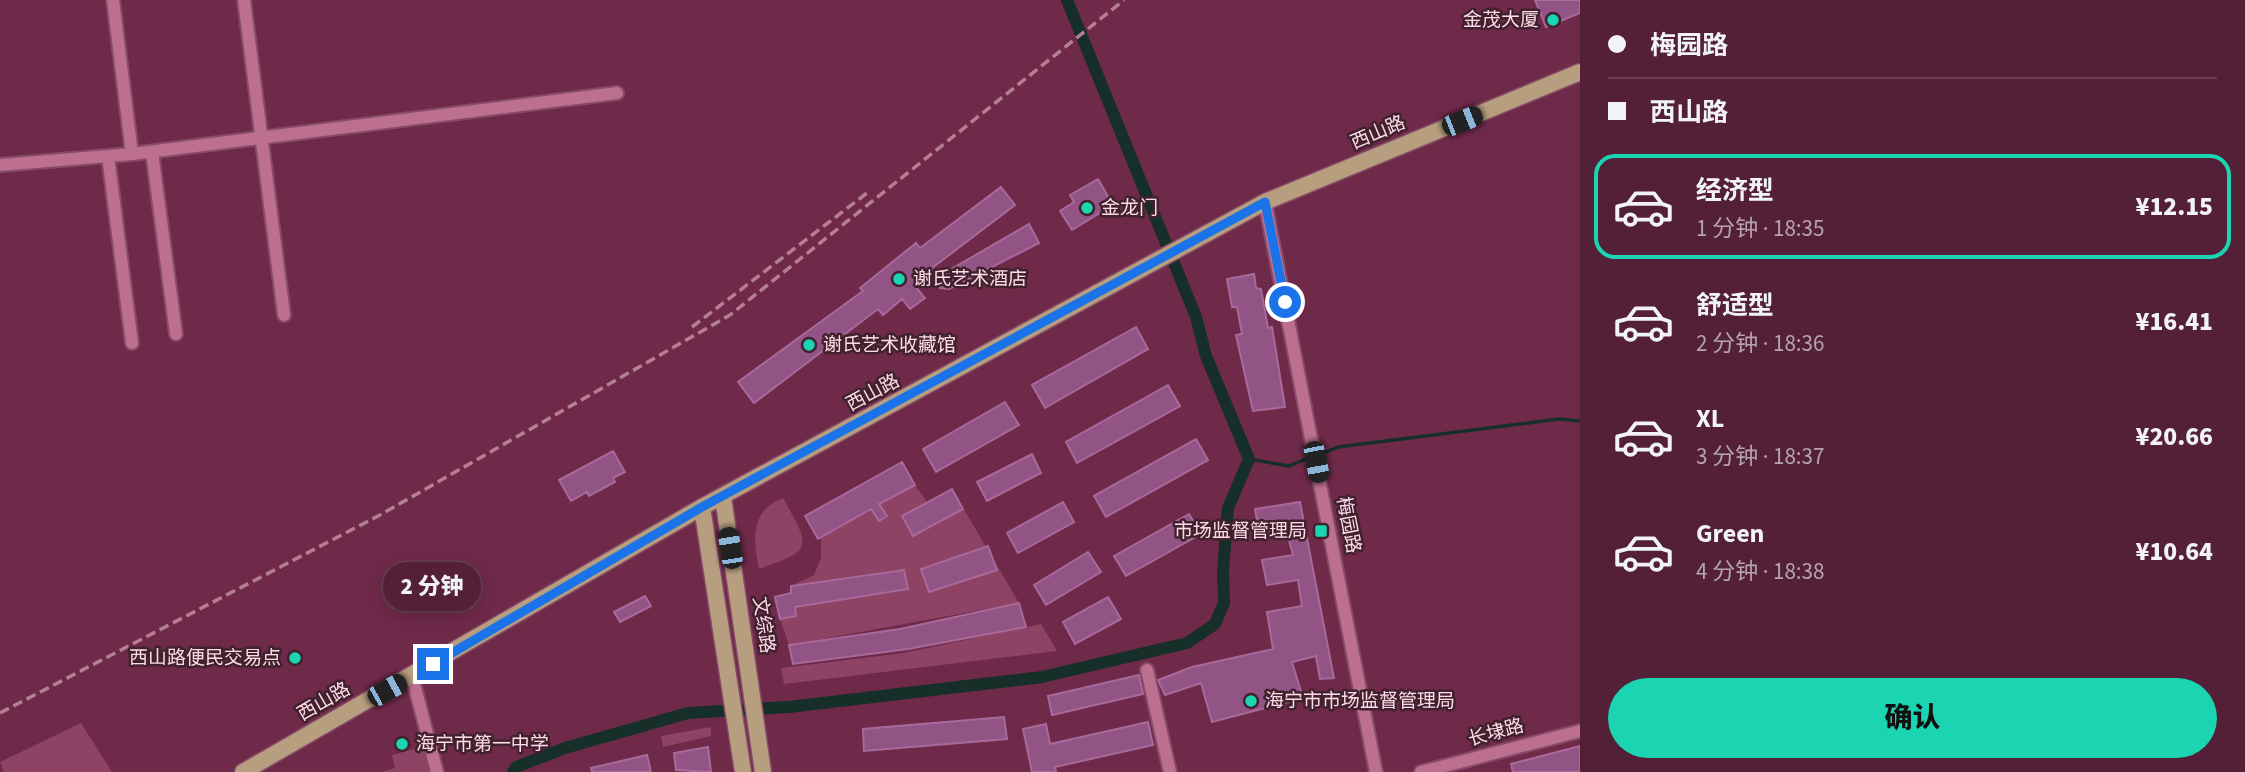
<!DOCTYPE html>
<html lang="zh">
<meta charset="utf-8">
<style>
body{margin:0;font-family:"Source Sans 3","Noto Sans SC",sans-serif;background:#592840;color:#f1f3f6;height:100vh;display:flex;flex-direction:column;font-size:26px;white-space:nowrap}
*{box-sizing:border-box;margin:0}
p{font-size:23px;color:#b5a3ae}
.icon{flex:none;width:38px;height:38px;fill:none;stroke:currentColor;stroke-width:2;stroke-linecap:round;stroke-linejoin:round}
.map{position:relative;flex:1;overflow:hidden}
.sheet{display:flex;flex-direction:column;background:#532038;width:665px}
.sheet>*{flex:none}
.hud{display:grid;align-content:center;height:154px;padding:0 28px;background:#532038}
.end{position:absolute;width:32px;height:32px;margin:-16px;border:9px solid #1a73e8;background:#fff;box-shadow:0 0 0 4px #fff}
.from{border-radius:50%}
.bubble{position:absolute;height:49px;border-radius:24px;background:#532038;box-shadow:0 4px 18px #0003,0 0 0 2px #693e53;font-size:23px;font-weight:800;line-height:49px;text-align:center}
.car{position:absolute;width:21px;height:42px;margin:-21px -10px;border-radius:9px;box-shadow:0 0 5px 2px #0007;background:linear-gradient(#222 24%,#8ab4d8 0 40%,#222 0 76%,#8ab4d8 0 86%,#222 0)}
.hud b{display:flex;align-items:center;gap:24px;height:66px;font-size:26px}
.hud b+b{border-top:2px solid #693e53}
.hud i{width:18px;height:18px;background:#f1f3f6}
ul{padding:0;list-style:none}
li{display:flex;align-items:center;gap:21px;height:105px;margin:0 14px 10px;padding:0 14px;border:4px solid transparent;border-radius:21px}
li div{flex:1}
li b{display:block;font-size:26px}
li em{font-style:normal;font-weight:800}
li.on{border-color:#1bd5b2}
li>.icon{width:63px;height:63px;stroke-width:1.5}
.primary-button{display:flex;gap:14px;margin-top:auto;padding:14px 28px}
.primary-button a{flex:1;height:80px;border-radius:42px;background:#1bd5b2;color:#111;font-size:28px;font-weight:800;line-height:80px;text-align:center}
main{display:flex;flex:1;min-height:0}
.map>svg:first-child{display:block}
</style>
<main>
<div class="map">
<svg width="1580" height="772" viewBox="0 0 1580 772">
<rect width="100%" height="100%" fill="#6f2a4a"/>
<path fill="#8f4364" d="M915 485 927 502 952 489 1019 603 789 645 780 619 796 616 791 586 814 575 821 558V539L817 537Z
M783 498C810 547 815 550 759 569 753 541 750 510 783 498Z
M1041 624 1057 651 784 684 781 668 904 653Z
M81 723 112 772H4L0 762Z
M711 727V736L663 747 661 736Z
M425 746 432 772H381L395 768 392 755Z"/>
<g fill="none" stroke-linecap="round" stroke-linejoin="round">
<path stroke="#162f28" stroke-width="3.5" d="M1319 455 1338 447 1559 419 1580 421
M1249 459 1289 466 1311 457"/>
<path stroke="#162f28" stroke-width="12" d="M513 772 516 767 565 748 688 713 789 707 1042 677 1187 643 1215 624 1224 603 1223 571 1228 508 1249 459 1206 356 1196 317 1067 0"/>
</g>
<path fill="#915485" stroke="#a8699b" stroke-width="2" d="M1535 0H1580V13L1546 27Z
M1098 179 1113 205 1072 230 1060 211 1074 202 1070 195Z
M1001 187 1015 205 932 268 935 273 920 285H914L925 298 910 309 902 299 883 315 878 309 754 403 738 382 863 291 860 288 916 243 920 248Z
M1029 224 1039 243 949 289 940 288 936 278Z
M1254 274 1256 288 1261 289 1268 328 1272 327 1285 407 1253 411 1236 335 1242 334 1237 307H1232L1227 279Z
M1136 327 1148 349 1045 408 1032 385Z
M1168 385 1180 406 1077 463 1066 442Z
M1005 402 1019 425 936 472 923 449Z
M1196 439 1208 460 1106 517 1094 496Z
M613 451 625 472 613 478 615 482 589 496 587 492 571 501 559 480Z
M1032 454 1041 473 987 501 977 482Z
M902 462 915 485 879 504 887 516 879 521 871 509 818 539 805 516Z
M952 489 963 509 913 536 902 516Z
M1063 502 1074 522 1018 553 1007 533Z
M1300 502 1334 678 1320 679 1316 656 1292 662 1303 698 1212 722 1201 683 1165 695 1158 680 1192 667 1273 649 1267 612 1302 606 1298 580 1267 585 1262 560 1293 555 1286 529 1259 533 1255 509Z
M1189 514 1201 534 1126 576 1114 556Z
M988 546 997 570 929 592 921 569Z
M1088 552 1101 572 1046 605 1034 585Z
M904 570 908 589 795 607 796 616 780 619 775 597 791 593V586Z
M645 596 651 606 620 622 614 612Z
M1108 597 1121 619 1075 644 1063 622Z
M1019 603 1026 627 908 649 793 664 789 645 900 629Z
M1139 675 1143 694 1052 715 1048 696Z
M1004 717 1007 739 864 751 863 729Z
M1148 722 1153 745 1055 767 1056 772H1032L1023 729 1046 724 1050 744Z
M1580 746V772H1513L1511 764Z
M708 747 711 772 676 770 674 753Z
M647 755 651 772H592L591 768Z"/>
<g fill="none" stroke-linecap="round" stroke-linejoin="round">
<g stroke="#854a67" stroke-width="16">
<path id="minor" d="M113 0 132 154
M244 0 284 315
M152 152 176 334
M108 156 132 343
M0 165 132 154 617 93
M1265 202 1376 772
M1147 670 1170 772
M412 676 437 772
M1421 772 1580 731"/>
</g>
<g stroke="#854a67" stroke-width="19">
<path id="major" d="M723 497 763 772
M702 507 743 772
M243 772 702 507 1265 202 1580 72"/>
</g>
<use href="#minor" stroke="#bc6f8f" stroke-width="12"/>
<use href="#major" stroke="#b79e7e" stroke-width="16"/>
<path stroke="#b47f96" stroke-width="3.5" stroke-dasharray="10 5" stroke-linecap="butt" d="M692 327 867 193
M0 713 380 515 730 315 1124 0"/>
</g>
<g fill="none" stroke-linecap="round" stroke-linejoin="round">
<path stroke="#1a73e8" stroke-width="9" d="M433 664 702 507 1265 202 1285 302"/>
</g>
<g fill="#1bd5b2" stroke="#41212e" stroke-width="2.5">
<circle cx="1553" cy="20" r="7"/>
<circle cx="1087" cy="208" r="7"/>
<circle cx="899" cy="279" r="7"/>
<circle cx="809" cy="345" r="7"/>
<rect x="1314" y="524" width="14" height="14" rx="3.5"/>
<circle cx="295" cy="658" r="7"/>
<circle cx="1251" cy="701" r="7"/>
<circle cx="402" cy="744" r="7"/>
</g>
<g text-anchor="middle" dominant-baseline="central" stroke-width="5" stroke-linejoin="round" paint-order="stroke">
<g font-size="19" fill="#fddae6" stroke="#41212e" text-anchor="start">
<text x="1539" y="20" text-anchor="end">金茂大厦</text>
<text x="1101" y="208">金龙门</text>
<text x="913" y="279">谢氏艺术酒店</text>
<text x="823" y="345">谢氏艺术收藏馆</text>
<text x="1307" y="531" text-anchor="end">市场监督管理局</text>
<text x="281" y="658" text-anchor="end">西山路便民交易点</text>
<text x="1265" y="701">海宁市市场监督管理局</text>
<text x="416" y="744">海宁市第一中学</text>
</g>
<g font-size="19" fill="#fddae6" stroke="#41212e">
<text transform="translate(1378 133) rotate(-23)">西山路</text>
<text transform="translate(873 393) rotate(-28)">西山路</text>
<text transform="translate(1348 525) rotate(79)">梅园路</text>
<text transform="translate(763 625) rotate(82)">文综路</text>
<text transform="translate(324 702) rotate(-30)">西山路</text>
<text transform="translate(1496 733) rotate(-15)">长埭路</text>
</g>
</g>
</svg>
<i class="end from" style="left:1285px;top:302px"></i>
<i class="end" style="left:433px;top:664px"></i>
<div class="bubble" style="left:383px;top:562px;width:98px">2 分钟</div>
<i class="car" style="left:1462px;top:121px;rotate:68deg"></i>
<i class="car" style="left:1316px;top:462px;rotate:169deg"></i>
<i class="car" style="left:730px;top:548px;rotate:351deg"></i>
<i class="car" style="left:387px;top:690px;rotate:61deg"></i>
</div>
<section class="sheet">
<div class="hud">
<b><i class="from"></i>梅园路</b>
<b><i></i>西山路</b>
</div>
<ul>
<li class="on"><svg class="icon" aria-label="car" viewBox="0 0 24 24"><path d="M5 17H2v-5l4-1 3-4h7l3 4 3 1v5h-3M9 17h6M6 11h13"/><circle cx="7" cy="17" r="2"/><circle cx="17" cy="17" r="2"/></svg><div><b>经济型</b><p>1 分钟 · 18:35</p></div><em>¥12.15</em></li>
<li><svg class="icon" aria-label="car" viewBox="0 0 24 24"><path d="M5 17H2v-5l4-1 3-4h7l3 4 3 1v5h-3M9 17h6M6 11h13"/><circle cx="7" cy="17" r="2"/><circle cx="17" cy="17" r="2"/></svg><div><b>舒适型</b><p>2 分钟 · 18:36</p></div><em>¥16.41</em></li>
<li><svg class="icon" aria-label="car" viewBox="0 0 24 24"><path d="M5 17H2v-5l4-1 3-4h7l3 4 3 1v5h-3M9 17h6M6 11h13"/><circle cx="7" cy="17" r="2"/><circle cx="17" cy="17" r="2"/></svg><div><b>XL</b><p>3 分钟 · 18:37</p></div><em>¥20.66</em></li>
<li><svg class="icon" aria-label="car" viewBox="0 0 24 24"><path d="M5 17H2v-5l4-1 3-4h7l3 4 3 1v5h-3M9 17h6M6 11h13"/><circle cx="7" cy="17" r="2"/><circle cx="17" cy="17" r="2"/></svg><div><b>Green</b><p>4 分钟 · 18:38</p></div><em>¥10.64</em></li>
</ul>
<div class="primary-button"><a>确认</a></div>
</section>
</main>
